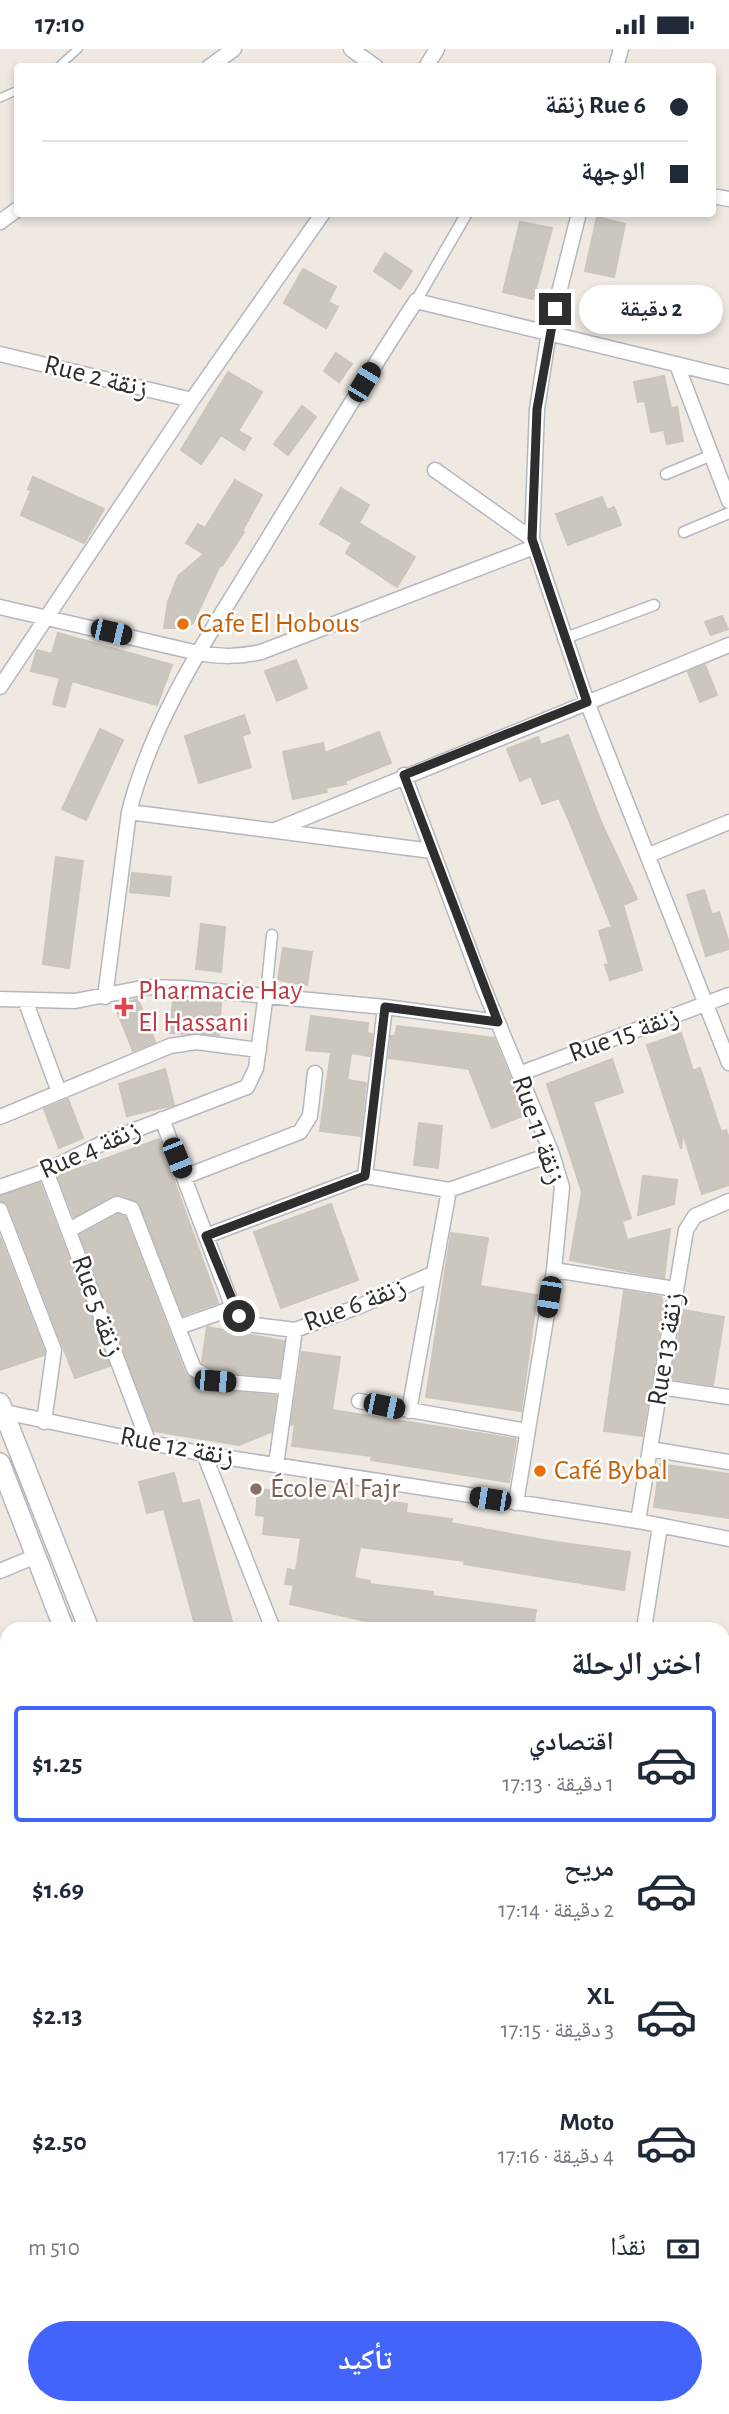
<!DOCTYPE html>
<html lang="ar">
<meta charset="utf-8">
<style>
body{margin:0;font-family:"Alegreya Sans","Noto Naskh Arabic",sans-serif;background:#f6f6f7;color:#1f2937;direction:rtl;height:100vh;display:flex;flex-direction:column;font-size:26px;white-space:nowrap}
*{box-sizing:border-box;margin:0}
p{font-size:23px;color:#747a83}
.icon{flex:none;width:38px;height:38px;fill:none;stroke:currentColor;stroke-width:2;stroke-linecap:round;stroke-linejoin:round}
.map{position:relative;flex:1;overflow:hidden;direction:ltr}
.side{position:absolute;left:0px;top:1573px;width:730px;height:793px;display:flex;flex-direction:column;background:#fff;border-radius:21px 21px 0 0;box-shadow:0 4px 10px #0003;direction:rtl}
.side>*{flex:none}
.top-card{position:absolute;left:14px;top:14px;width:702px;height:154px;border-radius:7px;box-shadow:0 4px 10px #0003;direction:rtl;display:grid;align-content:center;height:154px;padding:0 28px;background:#fff}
.end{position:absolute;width:32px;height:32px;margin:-16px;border:9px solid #2e2e2e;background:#fff;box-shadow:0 0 0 4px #fff}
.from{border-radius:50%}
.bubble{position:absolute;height:49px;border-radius:24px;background:#fff;box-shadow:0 4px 10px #0003;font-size:23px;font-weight:700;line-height:49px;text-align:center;direction:rtl}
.car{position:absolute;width:21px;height:42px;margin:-21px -10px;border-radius:9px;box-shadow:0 0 5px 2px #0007;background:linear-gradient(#222 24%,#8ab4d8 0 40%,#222 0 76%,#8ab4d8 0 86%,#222 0)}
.top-card b{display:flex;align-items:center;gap:24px;height:66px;font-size:26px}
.top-card b+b{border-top:2px solid #e0e1e3}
.top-card i{width:18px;height:18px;background:#1f2937}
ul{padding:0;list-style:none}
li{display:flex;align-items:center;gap:21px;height:116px;margin:0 14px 10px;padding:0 14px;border:4px solid transparent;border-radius:7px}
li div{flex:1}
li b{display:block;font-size:26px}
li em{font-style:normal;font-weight:700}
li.active{border-color:#4264fb}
li>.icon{width:63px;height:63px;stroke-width:1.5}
h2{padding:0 28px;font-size:32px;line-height:84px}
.pay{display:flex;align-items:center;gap:18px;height:77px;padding:0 28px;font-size:26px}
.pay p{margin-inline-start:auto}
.cta{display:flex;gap:14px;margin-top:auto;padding:14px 28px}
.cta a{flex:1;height:80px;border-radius:42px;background:#4264fb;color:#fff;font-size:28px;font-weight:700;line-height:80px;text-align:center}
.status{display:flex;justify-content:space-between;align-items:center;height:49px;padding:0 35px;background:#fff;direction:ltr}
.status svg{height:19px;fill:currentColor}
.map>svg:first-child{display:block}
</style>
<div class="status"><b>17:10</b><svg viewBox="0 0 49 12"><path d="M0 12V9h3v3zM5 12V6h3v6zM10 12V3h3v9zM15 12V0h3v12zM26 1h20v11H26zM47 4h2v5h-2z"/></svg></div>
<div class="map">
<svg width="729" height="2365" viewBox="0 0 729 2365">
<rect width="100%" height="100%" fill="#efe9e1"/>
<path fill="#cbc7bf" stroke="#cbc5ba" stroke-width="2" d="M597 168 625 175 614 228 585 222Z
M520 173 552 179 533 250 503 243Z
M385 204 412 222 400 240 374 222Z
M303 220 336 238 328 253 338 258 326 279 284 254Z
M336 304 352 315 339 333 324 322Z
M228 323 262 343 238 382 251 389 244 401 221 386 201 415 181 401Z
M664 327 671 359 677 358 683 392 667 395 664 381 651 383 645 352 638 353 634 333Z
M302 357 316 368 288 406 274 395Z
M33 428 104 460 84 494 21 466 31 442 28 440Z
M235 431 262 446 242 482 244 483 222 517 220 516 193 574 184 579H164L168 553 178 527 204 505 186 494 198 475 205 479Z
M341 439 369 456 359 474 415 508 397 538 346 504 352 494 320 475Z
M602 448 607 461 614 458 621 476 568 496 556 465Z
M722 567 728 580 711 586 705 573Z
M58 584 172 616 157 656 72 632 65 658 53 655 60 629 31 622 37 601 52 605Z
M296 611 307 639 277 652 265 622Z
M705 616 717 646 700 653 688 623Z
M244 666 250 684 242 687 251 718 199 734 185 687Z
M100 680 123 691 86 771 62 760Z
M379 683 391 714 345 732 346 735 326 739 327 743 293 750 283 703 323 694 325 704Z
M568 686 601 773 637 850 623 856 642 921 610 931 605 916 609 915 599 882 612 878 568 769 559 749 542 755 531 727 520 732 507 700 538 688 541 696Z
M56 808 83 812 69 919 43 915Z
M132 824 171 828 169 847 130 843Z
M704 841 712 866 719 863 729 894V900L706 907 687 846Z
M201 875 225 878 221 923 196 920Z
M283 899 312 903 307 936 278 931Z
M138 950 155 993 133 1002 115 957Z
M173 951 221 954 219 986 170 984Z
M311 967 368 974 367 984 372 985 370 1007 351 1004 347 1031 366 1034 360 1087 320 1082 331 1003 306 1001Z
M397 977 494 989 525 1066 492 1079 469 1020 389 1009 391 987H395Z
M681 984 693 1022 700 1019 721 1083 726 1081 729 1089V1136L702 1145 683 1084 681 1100 647 996Z
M612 1010 623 1043 593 1053 631 1169 622 1172 627 1191 670 1180 664 1229 570 1211 582 1143 547 1035Z
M165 1020 174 1056 127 1067 119 1035Z
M68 1050 83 1089 59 1099 44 1060Z
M419 1074 442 1077 438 1119 414 1116Z
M159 1090 218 1254 183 1266 139 1153 116 1146 74 1168 58 1127Z
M643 1127 677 1131 674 1155 638 1166Z
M40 1134 110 1317 75 1329 9 1158 0 1152V1147Z
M331 1155 358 1231 281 1259 254 1183Z
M118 1165 125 1168 185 1324 214 1341 276 1347 271 1383 239 1396 154 1382 80 1186Z
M451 1184 488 1189 480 1237 537 1246 521 1362 426 1348Z
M0 1188 44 1302V1306L0 1321Z
M624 1242 661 1248 664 1258 642 1387 604 1382Z
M683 1261 724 1268 713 1336 671 1330Z
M207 1278 284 1292 279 1328 218 1323 202 1313Z
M302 1303 340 1308 332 1361 516 1390 509 1433 371 1411 372 1407 292 1397 295 1374 291 1376Z
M660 1415 729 1425V1469L654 1458Z
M174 1424 182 1455 199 1451 234 1580H196L164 1460 147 1464 139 1433Z
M258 1440 407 1455 406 1464 452 1470 451 1474 549 1492 630 1503 624 1541 464 1515 465 1512 360 1498 354 1529 370 1532V1535L433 1543V1547L536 1561 533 1580H424L370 1573 290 1555 294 1536 285 1535 288 1520 296 1522 301 1489 263 1485 265 1467 256 1466Z"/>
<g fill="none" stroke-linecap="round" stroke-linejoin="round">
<g stroke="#b4b7c1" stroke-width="10">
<path id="service" d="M58 18 78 0
M0 49 18 41"/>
</g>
<g stroke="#b4b7c1" stroke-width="13">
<path id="pedestrian" d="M416 252 467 164
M666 425 712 406
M684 483 729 464
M563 590 654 556
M266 945 272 886
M0 2314 7 2311"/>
</g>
<g stroke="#b4b7c1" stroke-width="17">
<path id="minor" d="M351 0 376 18
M209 18 234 0
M426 18 437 0
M616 18 621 0
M712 147 729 150
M579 164 549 283 537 360 532 490 587 653 729 1014
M0 173 18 160
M0 305 192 351
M677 316 729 452
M435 421 532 490
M0 558 198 604C221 608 238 608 261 603L534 498
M0 638 192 351 323 164
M404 726 483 937 552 1105 562 1138 554 1221 516 1454
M129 763 432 802
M275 781 729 596
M649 806 729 773
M105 948 129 763C153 668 210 584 261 501 312 418 362 334 416 252L729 328
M0 950 75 952 147 938 183 939 385 958 498 973
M25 951 59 1043
M519 1025 729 946
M0 1068 170 997 196 993 259 1001
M162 1070 233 1259 239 1267 254 1276 295 1281 360 1257 432 1225
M46 1122 148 1392
M365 1127 385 958
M184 1128 300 1083 310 1067 315 1024
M0 1138 46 1122 109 1091 247 1038 256 1019 266 945
M0 1161 54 1301 44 1373
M69 1181 117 1155 132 1160 194 1320 215 1332 286 1338
M206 1187 365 1127 449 1141 552 1105
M554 1221 675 1240
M179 1278 233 1259
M660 1338 729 1348
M359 1352 527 1382
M0 1362 204 1405 638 1472 729 1490
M409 1362 449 1141
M650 1400 729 1413
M204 1405 273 1580
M276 1416 295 1281
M638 1472 686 1181 695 1167 729 1152
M0 1522 36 1507
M644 1580 660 1477
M723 1760 729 1759
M723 1865 729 1880
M723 2099 729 2098
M723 2341 729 2356
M168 2359 170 2365"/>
</g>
<g stroke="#b4b7c1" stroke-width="20">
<path id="tertiary" d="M723 1922 729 1921
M0 2008 7 2007"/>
</g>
<g stroke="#b4b7c1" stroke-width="22">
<path id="secondary" d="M0 1354 89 1580
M0 1414 64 1580
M365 2359 367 2365
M389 2359 391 2365"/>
</g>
<use href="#service" stroke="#fff" stroke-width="7"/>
<use href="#pedestrian" stroke="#fff" stroke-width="10"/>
<use href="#minor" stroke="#fff" stroke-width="14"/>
<use href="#tertiary" stroke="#fff" stroke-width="18"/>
<use href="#secondary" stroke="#fff" stroke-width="19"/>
</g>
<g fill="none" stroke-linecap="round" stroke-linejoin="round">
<path stroke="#2e2e2e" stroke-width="9" d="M239 1267 206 1187 365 1127 385 958 498 973 404 726 587 653 532 490 537 360 555 260"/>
</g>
<g fill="#e8710a" stroke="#fff" stroke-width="2.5">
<circle cx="183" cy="575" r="7"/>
<circle cx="540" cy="1422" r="7"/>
</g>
<path fill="#e0444e" stroke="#fff" stroke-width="2.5" d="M120.5 947.5h7v7h7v7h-7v7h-7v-7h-7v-7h7z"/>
<circle fill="#8d6e63" stroke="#fff" stroke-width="2.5" cx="256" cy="1440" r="7"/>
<g text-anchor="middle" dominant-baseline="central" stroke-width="5" stroke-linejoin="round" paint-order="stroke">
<g font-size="28" fill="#2e2e2e" stroke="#fff">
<text transform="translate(96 328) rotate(14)">Rue 2 زنقة</text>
<text transform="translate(624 986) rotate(-20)">Rue 15 زنقة</text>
<text transform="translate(538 1081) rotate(71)">Rue 11 زنقة</text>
<text transform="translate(90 1101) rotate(-24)">Rue 4 زنقة</text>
<text transform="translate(355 1256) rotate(-21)">Rue 6 زنقة</text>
<text transform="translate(97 1257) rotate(70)">Rue 5 زنقة</text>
<text transform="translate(666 1300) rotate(-81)">Rue 13 زنقة</text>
<text transform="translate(177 1398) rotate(11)">Rue 12 زنقة</text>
</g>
<g font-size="28" fill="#c56008" stroke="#fff" text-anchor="start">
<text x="197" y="575">Cafe El Hobous</text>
<text x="554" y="1422">Café Bybal</text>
</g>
<g font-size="28" fill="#be3a42" stroke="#fff" text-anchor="start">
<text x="138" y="942">Pharmacie Hay<tspan x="138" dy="32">El Hassani</tspan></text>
</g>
<g font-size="28" fill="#785e54" stroke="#fff" text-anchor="start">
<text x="270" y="1440">École Al Fajr</text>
</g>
</g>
</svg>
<i class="end from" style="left:239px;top:1267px"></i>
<i class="end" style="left:555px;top:260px"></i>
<div class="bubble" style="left:579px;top:236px;width:144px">2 دقيقة</div>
<i class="car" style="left:364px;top:333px;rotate:31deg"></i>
<i class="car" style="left:111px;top:583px;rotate:103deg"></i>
<i class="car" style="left:177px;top:1109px;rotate:158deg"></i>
<i class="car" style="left:549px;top:1248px;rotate:189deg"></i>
<i class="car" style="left:215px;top:1332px;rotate:95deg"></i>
<i class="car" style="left:384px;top:1357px;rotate:102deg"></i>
<i class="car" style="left:490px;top:1450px;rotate:279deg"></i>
<div class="top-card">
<b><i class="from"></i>Rue 6 زنقة</b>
<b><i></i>الوجهة</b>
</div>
<section class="side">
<h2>اختر الرحلة</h2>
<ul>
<li class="active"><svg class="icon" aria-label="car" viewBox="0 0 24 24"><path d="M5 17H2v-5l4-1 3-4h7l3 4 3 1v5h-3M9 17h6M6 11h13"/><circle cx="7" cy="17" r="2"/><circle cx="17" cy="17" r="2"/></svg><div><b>اقتصادي</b><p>1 دقيقة · 17:13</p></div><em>$1.25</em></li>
<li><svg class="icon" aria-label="car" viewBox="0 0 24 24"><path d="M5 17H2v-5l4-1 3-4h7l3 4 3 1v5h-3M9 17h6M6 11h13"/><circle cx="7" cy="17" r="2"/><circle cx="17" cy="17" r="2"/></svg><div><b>مريح</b><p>2 دقيقة · 17:14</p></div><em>$1.69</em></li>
<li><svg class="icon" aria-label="car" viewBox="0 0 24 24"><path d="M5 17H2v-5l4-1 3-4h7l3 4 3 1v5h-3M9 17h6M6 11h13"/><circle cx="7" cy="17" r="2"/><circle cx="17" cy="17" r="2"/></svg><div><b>XL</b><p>3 دقيقة · 17:15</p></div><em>$2.13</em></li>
<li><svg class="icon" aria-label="car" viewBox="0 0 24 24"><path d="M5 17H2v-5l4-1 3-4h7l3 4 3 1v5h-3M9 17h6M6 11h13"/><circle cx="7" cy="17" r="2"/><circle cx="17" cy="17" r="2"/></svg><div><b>Moto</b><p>4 دقيقة · 17:16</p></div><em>$2.50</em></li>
</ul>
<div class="pay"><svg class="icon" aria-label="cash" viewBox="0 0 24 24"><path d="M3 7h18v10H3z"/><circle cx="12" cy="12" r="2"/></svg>نقدًا<p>510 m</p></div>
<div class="cta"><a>تأكيد</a></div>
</section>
</div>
